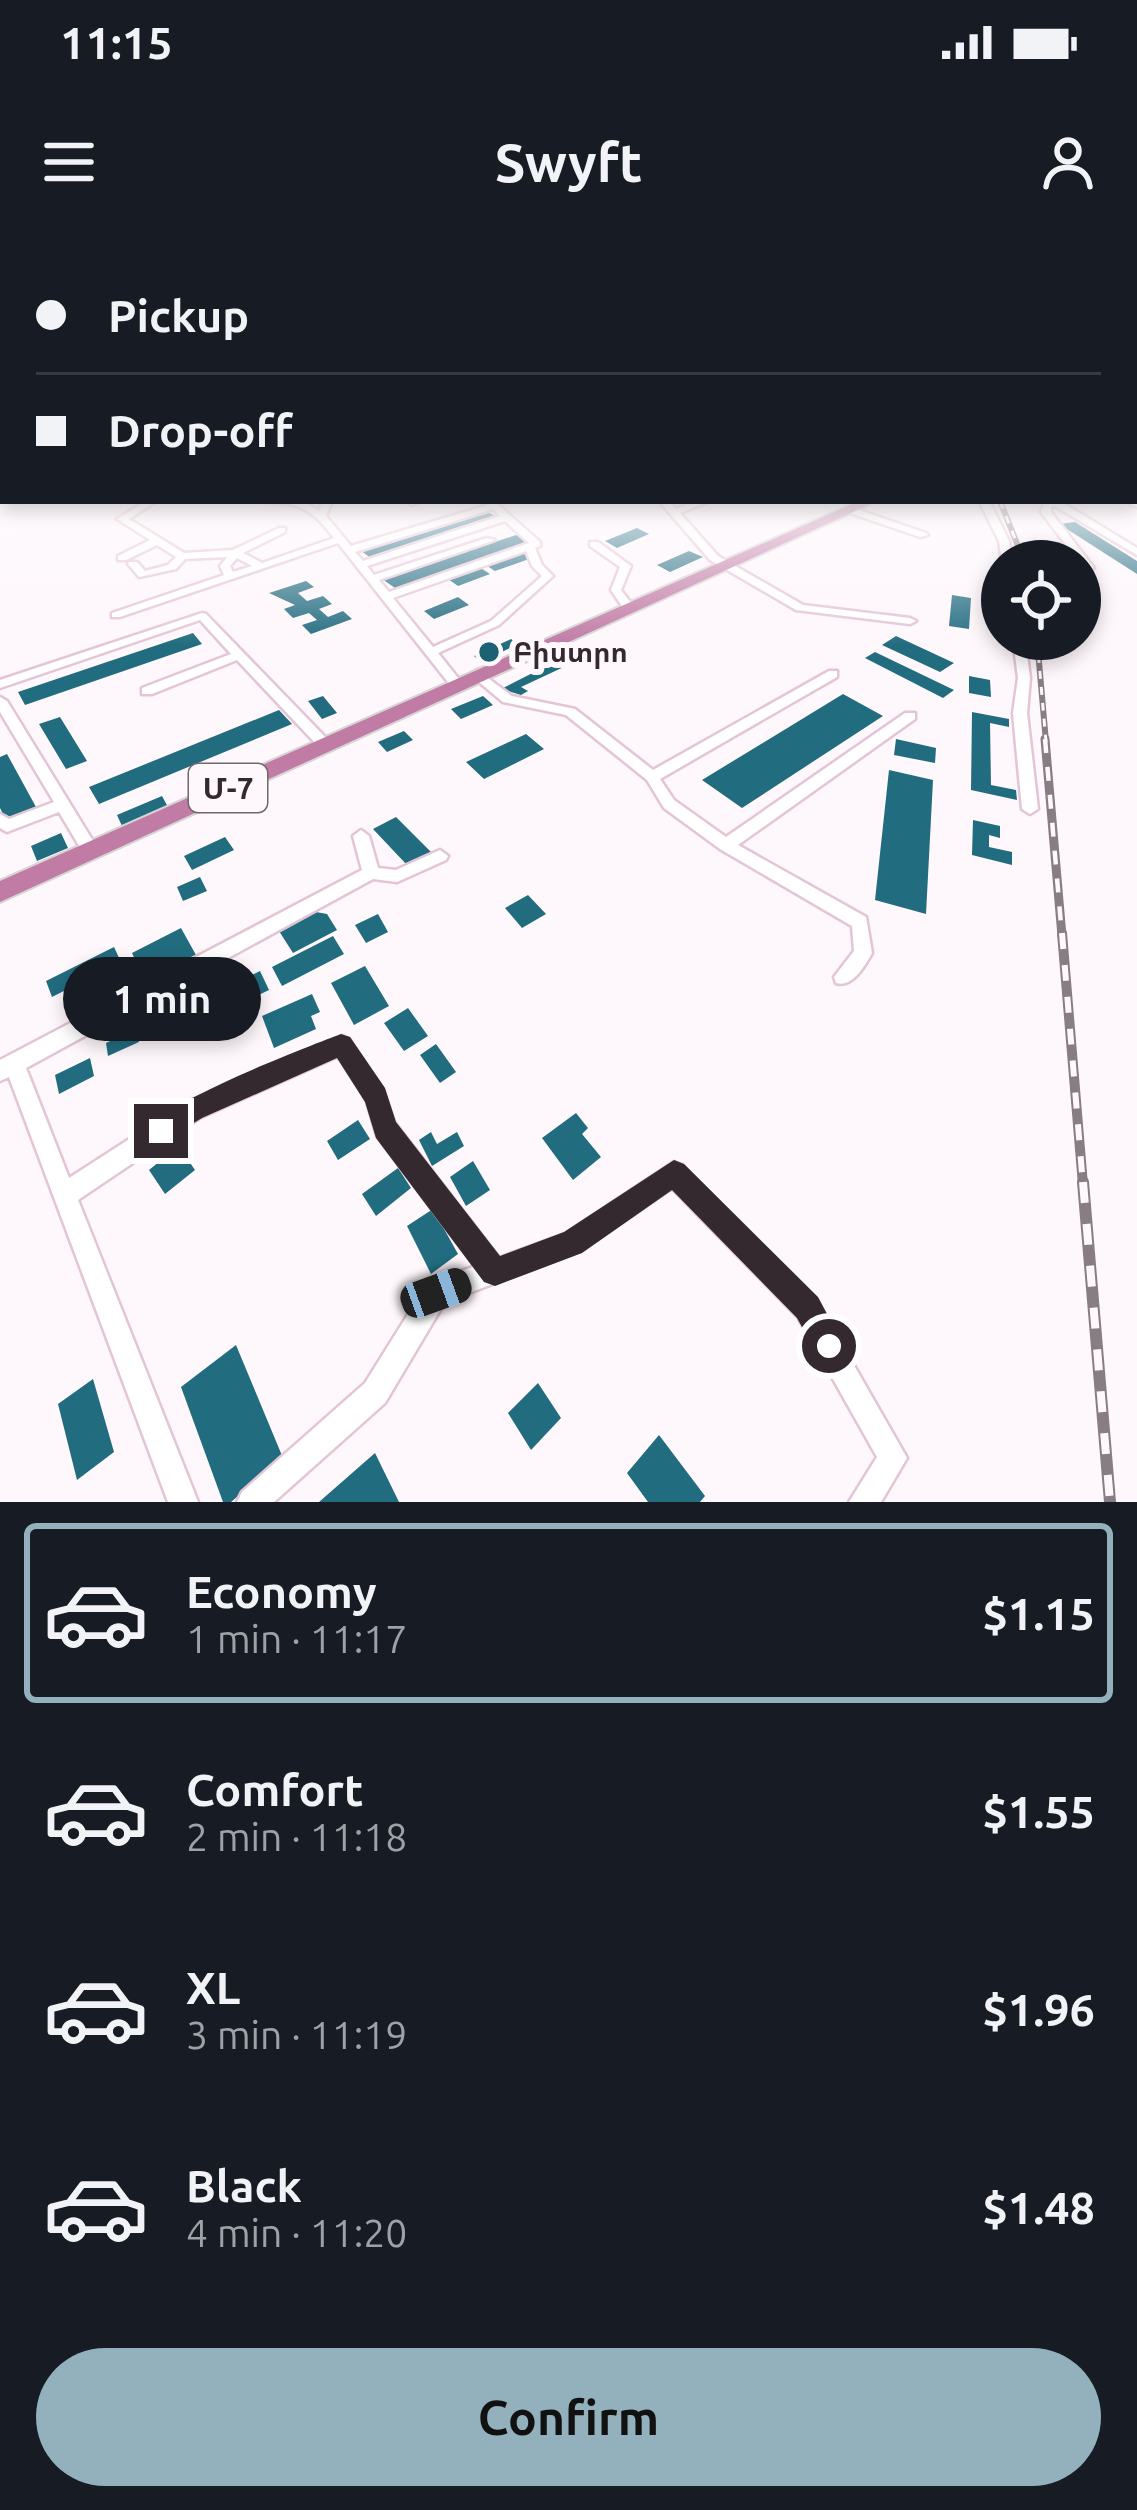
<!DOCTYPE html>
<meta charset="utf-8">
<style>
body{margin:0;font-family:Ubuntu,"Noto Sans Armenian",sans-serif;background:#242831;color:#f1f3f6;height:100vh;display:flex;flex-direction:column;font-size:45px;white-space:nowrap}
*{box-sizing:border-box;margin:0}
p{font-size:39px;color:#9ea1a6}
.icon{flex:none;width:66px;height:66px;fill:none;stroke:currentColor;stroke-width:2;stroke-linecap:round;stroke-linejoin:round}
.map{position:relative;height:1262px;overflow:hidden}
.drawer{display:flex;flex-direction:column;background:#171b24;flex:1}
.drawer>*{flex:none}
.hud{position:absolute;left:0px;top:0px;width:1137px;height:264px;box-shadow:0 6px 18px #0003;display:grid;align-content:center;height:264px;padding:0 36px;background:#171b24}
.controls{position:absolute;left:981px;top:300px;display:grid;gap:24px}
.controls a{display:grid;place-items:center;width:120px;height:120px;border-radius:50%;background:#171b24;box-shadow:0 6px 18px #0003;font-size:60px}
.end{position:absolute;width:54px;height:54px;margin:-27px;border:15px solid #352930;background:#fff;box-shadow:0 0 0 6px #fff}
.from{border-radius:50%}
.bubble{position:absolute;height:84px;border-radius:42px;background:#171b24;box-shadow:0 6px 18px #0003;font-size:39px;font-weight:600;line-height:84px;text-align:center}
.car{position:absolute;width:36px;height:72px;margin:-36px -18px;border-radius:15px;box-shadow:0 0 9px 3px #0007;background:linear-gradient(#222 24%,#8ab4d8 0 40%,#222 0 76%,#8ab4d8 0 86%,#222 0)}
.hud b{display:flex;align-items:center;gap:42px;height:114px;font-size:45px}
.hud b+b{border-top:3px solid #363941}
.hud i{width:30px;height:30px;background:#f1f3f6}
ul{padding:21px 0 0;list-style:none}
li{display:flex;align-items:center;gap:36px;height:180px;margin:0 24px 18px;padding:0 12px;border:6px solid transparent;border-radius:12px}
li div{flex:1}
li b{display:block;font-size:45px}
li em{font-style:normal;font-weight:600}
li.active{border-color:#92b1bc}
li>.icon{width:108px;height:108px;stroke-width:1.5}
.primary-button{display:flex;gap:24px;margin-top:auto;padding:24px 36px}
.primary-button a{flex:1;height:138px;border-radius:72px;background:#92b1bc;color:#111;font-size:48px;font-weight:600;line-height:138px;text-align:center}
.status{display:flex;justify-content:space-between;align-items:center;height:84px;padding:0 60px;background:#171b24;direction:ltr}
.status svg{height:33px;fill:currentColor}
header{display:flex;justify-content:space-between;align-items:center;height:156px;padding:0 36px;background:#171b24;font-size:54px;font-weight:600}
.map>svg:first-child{display:block}
</style>
<div class="status"><b>11:15</b><svg viewBox="0 0 49 12"><path d="M0 12V9h3v3zM5 12V6h3v6zM10 12V3h3v9zM15 12V0h3v12zM26 1h20v11H26zM47 4h2v5h-2z"/></svg></div>
<header><svg class="icon" aria-label="menu" viewBox="0 0 24 24"><path d="M4 6h16M4 12h16M4 18h16"/></svg>Swyft<svg class="icon" aria-label="person" viewBox="0 0 24 24"><circle cx="12" cy="8" r="4"/><path d="M4 21q1-7 8-7t8 7"/></svg></header>
<div class="map">
<svg width="1137" height="1262" viewBox="0 0 1137 1262">
<rect width="100%" height="100%" fill="#fef7fb"/>
<path fill="#226c80" d="M486 271 499 278 372 319 360 310Z
M1075 282 1137 321V334L1059 284Z
M637 288 649 294 617 308 605 301Z
M516 295 530 303 395 348 382 339Z
M521 311 532 318 495 331 484 324Z
M689 311 703 317 670 332 657 325Z
M479 327 490 334 458 346 448 339Z
M306 341 314 347 298 353 307 361 323 356 332 364 319 369 328 377 343 371 352 379 311 394 302 385 317 380 309 373 293 378 284 369 295 365 269 353Z
M952 355 971 358 969 389 949 386Z
M458 357 469 365 434 379 424 371Z
M193 393 202 404 25 465 18 452Z
M896 396 954 423 940 432 882 405Z
M511 399 518 404 481 422 474 416Z
M875 412 954 450 943 458 865 418Z
M560 419 568 425 521 447 528 451 521 455 501 449Z
M969 436 990 440 991 457 969 453Z
M843 454 883 476 742 568 702 540Z
M323 456 337 473 322 479 308 461Z
M483 456 493 465 461 479 451 469Z
M279 470 292 484 99 564 89 547Z
M972 472 1009 479V487L990 483 991 545 1016 550 1017 560 971 550Z
M60 477 87 521 66 529 39 484Z
M404 491 413 500 387 512 378 502Z
M526 494 544 509 484 539 466 522Z
M896 499 936 508 935 523 894 515Z
M7 514 36 567 6 580 0 568V517Z
M889 530 933 540 926 674 875 660Z
M162 556 168 567 122 586 117 575Z
M396 577 431 612 407 625 373 589Z
M973 580 1000 586V598L989 595V607L1012 612V625L972 615Z
M61 593 68 608 37 621 31 606Z
M225 597 234 610 192 630 184 616Z
M200 637 207 651 183 661 177 647Z
M528 655 546 674 522 688 505 668Z
M316 672 327 674 337 690 293 713 279 691Z
M378 674 388 692 366 703 355 685Z
M181 688 196 715 145 741 132 713Z
M333 696 344 714 282 746 272 727Z
M114 707 121 722 52 757 46 741Z
M365 726 389 766 354 785 331 743Z
M260 731 269 750 212 778 204 758Z
M312 754 320 772 311 776 316 789 274 808 262 776Z
M408 768 428 796 404 811 384 783Z
M135 789 139 802 108 816 106 803Z
M436 804 456 832 440 843 420 815Z
M90 818 94 836 59 854 55 835Z
M576 873 588 888 582 894 601 917 573 940 542 898Z
M358 880 370 899 338 920 327 901Z
M431 892 437 904 457 892 464 906 432 926 419 900Z
M175 901 195 930 165 954 149 930 165 917 161 911Z
M473 921 490 950 466 966 450 937Z
M398 928 411 948 376 976 362 954Z
M433 969 458 1014 431 1034 407 986Z
M236 1105 283 1218 231 1262H223L181 1147Z
M93 1139 114 1212 77 1240 58 1164Z
M538 1143 561 1178 531 1210 508 1173Z
M659 1195 705 1256 700 1262H648L627 1233Z
M375 1213 399 1262H319Z"/>
<g fill="none" stroke-linecap="round" stroke-linejoin="round">
<g stroke="#e4c5d6" stroke-width="5">
<path id="minor" d="M1134 260 1137 261V267L1124 261Z
M146 261H157L129 279 184 313 233 310 279 288H285V292L243 313 262 323 334 298C323 284 311 269 293 265 282 262 271 264 261 261H303L319 271 322 261H332L326 276 351 306 488 265 484 261H494L540 302V306L535 308 542 325 553 336 499 385 438 413 462 443 456 447 451 446 338 303 120 377H112V373L224 335 220 326 227 317 185 319 176 329 139 337 128 324 129 322H137L145 331 168 325 176 317 157 305 126 320H118V316L150 300 117 279ZM493 269 500 276 363 321 355 312ZM505 281 529 303 389 352 379 340 495 300 487 298 374 335 367 326ZM526 311 532 326 542 336 491 381 433 407 393 358ZM237 318 252 326 233 332 230 326Z
M421 261 412 265 407 262 408 261Z
M659 261H669L676 269 697 261H710L680 273 718 316 803 365 910 378 916 381 910 384 796 370 710 320Z
M979 261H989L1009 301 1012 321H1002L999 301Z
M1049 261H1060L1137 308V315L1055 266 1051 267V272L1094 328 1085 330 1041 272 1044 263Z
M850 267 926 293 928 295 920 297 847 272 845 270Z
M590 302H598L631 326 621 350 634 367 632 369H624L611 350 620 327 590 306Z
M202 373 206 374 329 501V507H319L237 420 152 454H142V448L231 414 200 380 0 448V440Z
M1013 399H1025L1030 438 1027 473 1038 569 1030 574 1022 569 1013 473 1018 438Z
M477 430 512 456 575 469 653 530 829 431H837V437L660 539 674 560 726 597 905 473H915V479L738 605 866 677 872 713C865 726 852 748 836 743L834 737 854 711 852 686 720 609 664 568 647 540 566 475 503 462 473 437 471 434Z
M0 457 7 461 96 606 98 610 96 614H84L59 572 7 592 0 588V574L9 579 54 562 0 472Z
M361 590 369 596 378 628 396 630 440 610 448 616 446 620 397 642 373 639 26 828 69 938 185 863 342 796 349 799 383 850 394 882 499 1018 565 994 674 922 682 925 816 1059 907 1218 881 1262H849L877 1217 798 1077 672 948 580 1011 445 1062 385 1163 274 1262H237L242 1252 365 1143 427 1044 475 1026 377 896 367 861 338 816 201 877 78 960 198 1262H168L9 837 0 841V820L362 630 353 596Z"/>
</g>
<g stroke="#d7d4d6" stroke-width="4">
<path id="highway" d="M859 261H877L0 662V641Z"/>
</g>
<use href="#minor" fill="#fff" fill-rule="evenodd"/>
<use href="#highway" fill="#c07ca5" fill-rule="evenodd"/>
<g stroke="#877d82" stroke-width="6">
<path id="rail-far3" d="M1000 261 1024 321
M1037 399 1046 502"/>
</g>
<g stroke="#877d82" stroke-width="9">
<path id="rail-far2" d="M1045 499 1062 696"/>
</g>
<g stroke="#877d82" stroke-width="10">
<path id="rail-far1" d="M1062 693 1083 945"/>
</g>
<g stroke="#877d82" stroke-width="12">
<path id="rail" d="M1083 942 1110 1262"/>
</g>
<use href="#rail-far3" stroke="#fef7fb" stroke-width="3" stroke-dasharray="8" stroke-linecap="butt"/>
<use href="#rail-far2" stroke="#fef7fb" stroke-width="4.5" stroke-dasharray="14" stroke-linecap="butt"/>
<use href="#rail-far1" stroke="#fef7fb" stroke-width="6" stroke-dasharray="16" stroke-linecap="butt"/>
<use href="#rail" stroke="#fef7fb" stroke-width="8" stroke-dasharray="21" stroke-linecap="butt"/>
</g>
<linearGradient id="sky" x2="0" y2="1"><stop stop-color="#9ea9d5"/><stop offset="0.57" stop-color="#fffbfd"/><stop offset="1" stop-color="#fffbfd" stop-opacity="0"/></linearGradient>
<rect width="1137" height="406" fill="url(#sky)"/>
<path fill="#352930" d="M341 794 350 797 385 848 396 882 500 1016 564 992 674 920 684 924 818 1057 844 1106 839 1116 829 1121 818 1116 797 1078 672 950 582 1013 495 1046 484 1042 376 898 365 862 337 818 202 878 161 903 152 900 148 891C160 863 307 807 341 794Z"/>
<circle fill="#1d6174" stroke="#fef7fb" stroke-width="4.5" cx="489" cy="412" r="12"/>
<g text-anchor="middle" dominant-baseline="central" stroke-width="12" stroke-linejoin="round" paint-order="stroke">
<g font-size="27" font-weight="bold" fill="#352930" stroke="#fef7fb" text-anchor="start">
<text x="513" y="412">Բիստրո</text>
</g>
<rect fill="#fef7fb" stroke="#71676d" stroke-width="3" x="189" y="524" width="78" height="48" rx="9"/>
<g font-size="30" font-weight="bold" fill="#352930">
<text x="228" y="548">Մ-7</text>
</g>
</g>
</svg>
<div class="controls">
<a><svg class="icon" aria-label="locate" viewBox="0 0 24 24"><circle cx="12" cy="12" r="6"/><path d="M12 2v4M12 18v4M2 12h4M18 12h4"/></svg></a>
</div>
<i class="end from" style="left:829px;top:1106px"></i>
<i class="end" style="left:161px;top:891px"></i>
<div class="bubble" style="left:63px;top:717px;width:198px">1 min</div>
<i class="car" style="left:436px;top:1053px;rotate:70deg"></i>
<div class="hud">
<b><i class="from"></i>Pickup</b>
<b><i></i>Drop-off</b>
</div>
</div>
<section class="drawer">
<ul>
<li class="active"><svg class="icon" aria-label="car" viewBox="0 0 24 24"><path d="M5 17H2v-5l4-1 3-4h7l3 4 3 1v5h-3M9 17h6M6 11h13"/><circle cx="7" cy="17" r="2"/><circle cx="17" cy="17" r="2"/></svg><div><b>Economy</b><p>1 min · 11:17</p></div><em>$1.15</em></li>
<li><svg class="icon" aria-label="car" viewBox="0 0 24 24"><path d="M5 17H2v-5l4-1 3-4h7l3 4 3 1v5h-3M9 17h6M6 11h13"/><circle cx="7" cy="17" r="2"/><circle cx="17" cy="17" r="2"/></svg><div><b>Comfort</b><p>2 min · 11:18</p></div><em>$1.55</em></li>
<li><svg class="icon" aria-label="car" viewBox="0 0 24 24"><path d="M5 17H2v-5l4-1 3-4h7l3 4 3 1v5h-3M9 17h6M6 11h13"/><circle cx="7" cy="17" r="2"/><circle cx="17" cy="17" r="2"/></svg><div><b>XL</b><p>3 min · 11:19</p></div><em>$1.96</em></li>
<li><svg class="icon" aria-label="car" viewBox="0 0 24 24"><path d="M5 17H2v-5l4-1 3-4h7l3 4 3 1v5h-3M9 17h6M6 11h13"/><circle cx="7" cy="17" r="2"/><circle cx="17" cy="17" r="2"/></svg><div><b>Black</b><p>4 min · 11:20</p></div><em>$1.48</em></li>
</ul>
<div class="primary-button"><a>Confirm</a></div>
</section>
